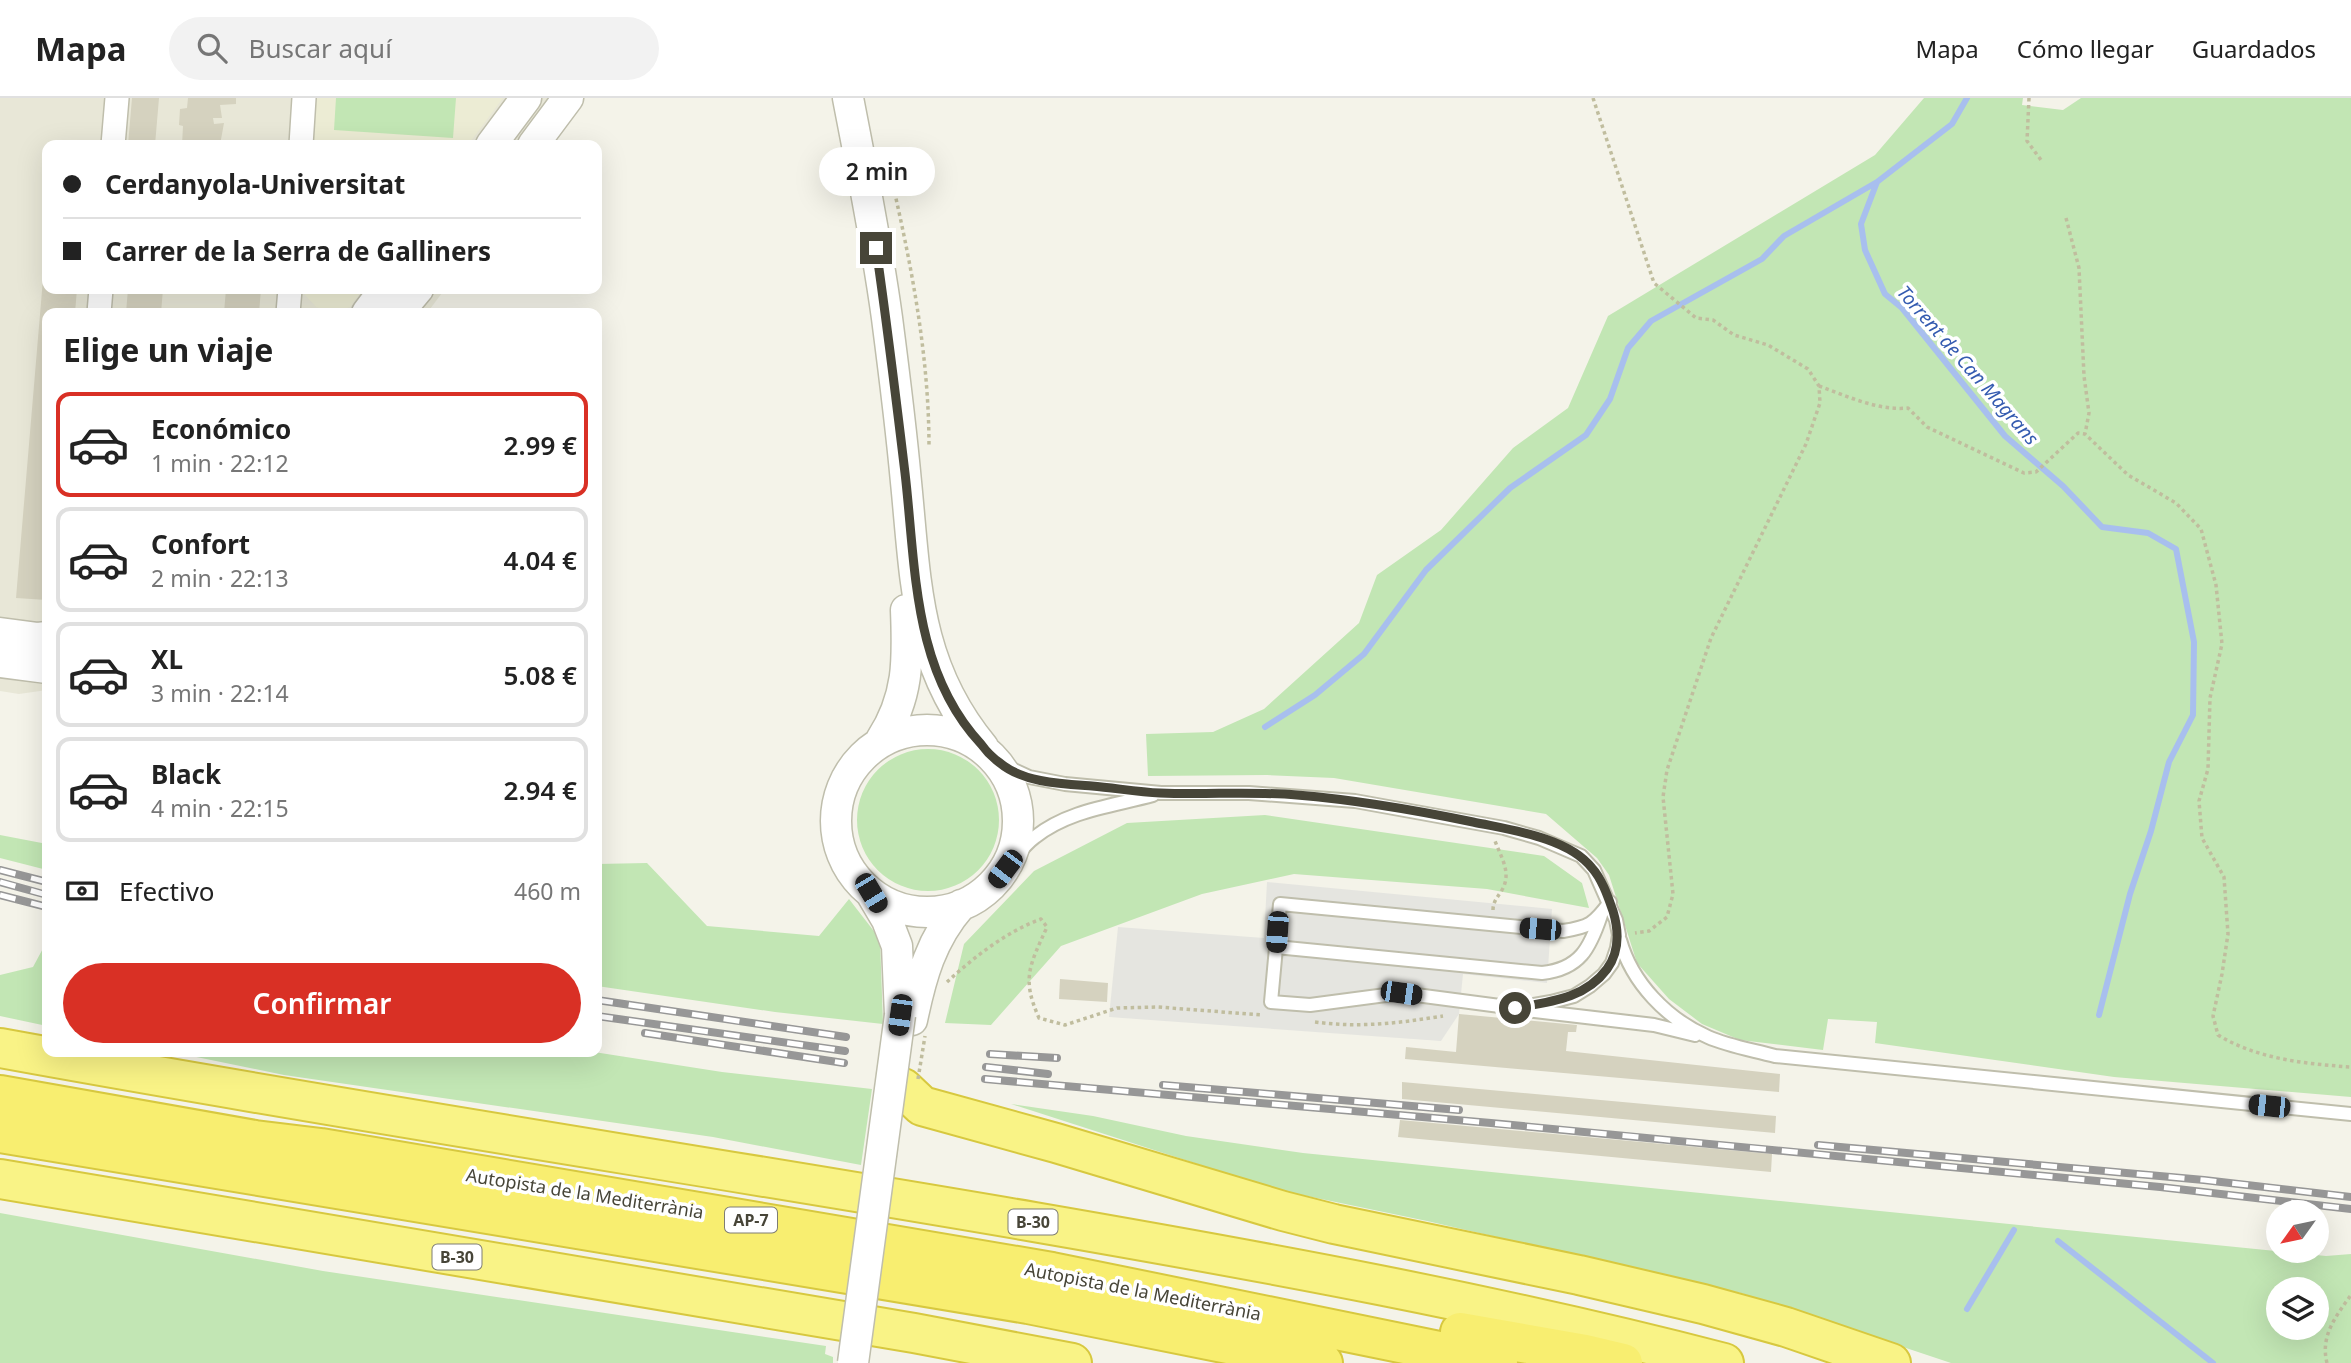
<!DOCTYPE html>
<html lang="es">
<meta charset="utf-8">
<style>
body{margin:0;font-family:"Noto Sans",sans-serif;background:#f2f2f2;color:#222;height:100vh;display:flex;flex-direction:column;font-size:26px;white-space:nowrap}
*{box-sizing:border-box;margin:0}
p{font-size:23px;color:#767676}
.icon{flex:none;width:38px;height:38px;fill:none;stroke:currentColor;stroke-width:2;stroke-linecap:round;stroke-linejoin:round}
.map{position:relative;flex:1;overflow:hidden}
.side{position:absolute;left:42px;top:210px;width:560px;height:749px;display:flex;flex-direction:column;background:#fff;border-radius:14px;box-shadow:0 7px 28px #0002}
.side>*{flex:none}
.hud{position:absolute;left:42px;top:42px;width:560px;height:154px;border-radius:14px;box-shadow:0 7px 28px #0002;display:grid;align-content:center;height:154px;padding:0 21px;background:#fff}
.needle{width:46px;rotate:237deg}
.fabs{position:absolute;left:2266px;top:1102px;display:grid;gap:14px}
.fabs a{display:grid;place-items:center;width:63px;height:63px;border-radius:50%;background:#fff;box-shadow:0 7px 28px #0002;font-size:35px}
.end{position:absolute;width:32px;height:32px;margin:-16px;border:9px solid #474538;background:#fff;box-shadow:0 0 0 4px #fff}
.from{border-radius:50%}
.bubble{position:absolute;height:49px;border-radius:24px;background:#fff;box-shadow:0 7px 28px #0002;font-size:23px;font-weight:600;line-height:49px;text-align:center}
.car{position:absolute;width:21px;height:42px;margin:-21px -10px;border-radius:9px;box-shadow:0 0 5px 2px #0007;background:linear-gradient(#222 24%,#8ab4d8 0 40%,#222 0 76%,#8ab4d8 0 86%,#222 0)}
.hud b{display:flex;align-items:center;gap:24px;height:66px;font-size:26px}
.hud b+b{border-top:2px solid #e0e0e0}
.hud i{width:18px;height:18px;background:#222}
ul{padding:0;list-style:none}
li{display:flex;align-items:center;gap:21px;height:105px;margin:0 14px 10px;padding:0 7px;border:4px solid #e0e0e0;border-radius:14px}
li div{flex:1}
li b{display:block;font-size:26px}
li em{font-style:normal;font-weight:600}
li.active{border-color:#d93025}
li>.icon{width:63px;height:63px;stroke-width:1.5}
h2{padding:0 21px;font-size:32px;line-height:84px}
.pay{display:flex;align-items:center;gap:18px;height:77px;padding:0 21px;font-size:26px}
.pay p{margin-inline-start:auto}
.primary-button{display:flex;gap:14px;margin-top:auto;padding:14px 21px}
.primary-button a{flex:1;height:80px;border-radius:42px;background:#d93025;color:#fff;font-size:28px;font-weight:600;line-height:80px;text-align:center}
header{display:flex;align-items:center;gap:42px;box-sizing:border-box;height:98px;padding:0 35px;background:#fff;border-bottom:2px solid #e0e0e0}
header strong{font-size:33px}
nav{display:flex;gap:38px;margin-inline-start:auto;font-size:24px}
.search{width:490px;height:63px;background:#f2f2f2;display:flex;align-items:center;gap:18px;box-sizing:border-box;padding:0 24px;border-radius:38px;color:#767676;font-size:26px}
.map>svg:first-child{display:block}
</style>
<header>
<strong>Mapa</strong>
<div class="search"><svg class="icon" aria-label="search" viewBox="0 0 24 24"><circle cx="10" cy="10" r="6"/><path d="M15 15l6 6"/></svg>Buscar aquí</div>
<nav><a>Mapa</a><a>Cómo llegar</a><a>Guardados</a></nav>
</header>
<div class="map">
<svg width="2351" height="1265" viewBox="0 0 2351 1265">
<rect width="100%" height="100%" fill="#f4f3e9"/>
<path fill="#e8e7d7" d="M0 0H585L551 47H47V191H445L427 215H47V592L19 596 0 593Z"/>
<path fill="#ececd4" d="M316 0H503L468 47H312Z
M303 191H363L350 209 333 214 316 209 305 197Z"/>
<path fill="#c2e6b4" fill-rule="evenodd" d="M336 0H456L453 40 334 32Z
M1924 0H2023L2022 7 2063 12 2081 0H2351V999L2114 979 1875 945 1877 924 1828 921 1823 952 1740 942 1702 926 1669 901 1637 865 1609 777 1597 760 1546 716 1334 680 1267 677 1148 678 1146 636 1213 634 1264 611 1359 525 1377 477 1441 432 1513 350 1568 310 1608 218 1875 57Z
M857 722a71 71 0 1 1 142 0a71 71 0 1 1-142 0Z
M1265 717 1544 758 1582 785 1589 810 1487 791 1294 776 1202 796 1061 848 991 927 945 925 964 846 1034 773 1127 725Z
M0 737 47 746V772L0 760Z
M647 765 707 828 819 838 849 801 880 841 883 926 775 914 597 888V766Z
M47 843V928L0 918V877L33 869Z
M172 954H594L722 974 872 991 861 1067 713 1039 284 977Z
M1011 1006 1093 1018 1186 1038 1303 1055 2326 1158 2351 1156V1265H1951L1741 1195 1427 1123 1278 1092ZM2278 1192H2317V1230H2278Z
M0 1115 323 1173 826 1248 825 1256 833 1259V1265H0Z"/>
<path fill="#e5e5e0" d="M1267 784 1552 811 1547 885 1463 876 1459 916 1441 943 1109 919 1118 829 1264 840Z"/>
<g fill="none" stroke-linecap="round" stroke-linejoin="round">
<path stroke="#a8bfee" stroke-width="6" d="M1967 0 1952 26 1877 84 1861 126 1865 152 1885 196 1902 210 2005 338 2063 388 2102 429 2148 435 2176 451 2194 544 2193 617 2169 664 2151 733 2130 796 2099 917
M1265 629 1315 597 1364 556 1426 472 1510 390 1586 337 1610 301 1628 250 1651 223 1762 161 1784 138 1877 84
M2058 1143 2213 1265
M1967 1211 2014 1132"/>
</g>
<path fill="#d5d2bf" d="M132 0H159L155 47H128Z
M188 0H236V6L220 7 222 20H213L214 26 224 25 220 47H182L183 28 179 27 180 11 187 10Z
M44 169 47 170V191H77L75 215H47V502L16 500Z
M128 191H163L161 215H126Z
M226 191H261L259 215H224Z
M1060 881 1108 885 1107 904 1059 901Z
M1459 916 1577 927 1576 934H1568L1566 953 1780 976 1779 994 1405 961 1406 949 1456 954Z
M1402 984 1776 1018 1775 1035 1402 1001Z
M1400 1022 1772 1056 1771 1074 1398 1039Z"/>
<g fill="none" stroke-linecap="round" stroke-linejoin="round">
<g stroke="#bfbeac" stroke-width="16">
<path id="service" d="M1001 666 1029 679 1065 686 1161 695H1249L1355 703 1504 730 1539 740 1581 758 1594 772 1616 822 1619 837 1617 850 1612 865 1604 876 1590 888 1574 898 1551 904 1515 910 1401 895 1310 907 1271 904 1280 806 1563 833C1589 829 1594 826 1610 804
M1005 771C1015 760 1024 747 1035 739 1069 712 1113 708 1153 697
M1620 842C1632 885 1667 921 1708 939 1728 948 1753 952 1775 958L2351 1016
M1276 849 1542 875C1580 871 1590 850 1601 817
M1526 912 1654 927 1695 937"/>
</g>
<g stroke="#bfbeac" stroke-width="26">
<path id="minor" d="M113 47 117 0
M301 47 304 0
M99 215 101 191
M288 215 290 191"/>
</g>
<g stroke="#bfbeac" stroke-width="33">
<path id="tertiary" d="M848 0C862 73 877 146 887 220 894 274 901 329 906 384 916 484 915 567 983 649
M491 47 526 0
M533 47 568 0
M367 215 385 191
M398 215 418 191
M0 535 38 540 47 539
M0 564 47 570
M836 723a91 91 0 1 1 182 0a91 91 0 1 1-182 0Z
M881 642C909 599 908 562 906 512
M871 795 887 822 897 848 900 917
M912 922C921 879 931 841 961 807"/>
</g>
<g stroke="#d7c83f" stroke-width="42">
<path id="trunk" d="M0 950C344 1013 690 1065 1034 1124 1266 1164 1497 1206 1724 1265
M903 990 922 1008 1056 1045 1283 1113 1334 1126 1579 1177 1703 1206 1786 1229 1891 1265
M0 1081 914 1235 1072 1265"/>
</g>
<g stroke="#d7c83f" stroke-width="42">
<path id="motorway" d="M0 997 255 1042 321 1050 1052 1174 1498 1265
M0 1035 1028 1206 1323 1265
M1460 1234 1585 1256 1623 1265"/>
</g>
<path stroke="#c0bd9e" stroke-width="3.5" stroke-dasharray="3.5 3.5" stroke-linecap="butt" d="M1593 0 1654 185 1696 220 1713 222 1734 237 1768 247 1808 271 1819 288 1820 305 1806 346 1711 540 1667 672 1663 699 1673 796 1667 819 1649 833 1635 835
M2029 0 2027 43 2041 62
M885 53C908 150 929 249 929 349
M2066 120 2079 170 2084 278 2089 315 2085 336
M1819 288C1847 298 1878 313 1908 310L1927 329 2024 375 2036 374 2078 335 2085 336 2128 377 2176 405 2201 431 2216 487 2222 546 2210 600 2208 671 2199 703 2202 740 2224 779 2228 836 2222 876 2213 918 2218 937C2257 961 2306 966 2351 969
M984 811 1011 785
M1493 812C1493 803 1498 799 1502 792 1512 775 1501 759 1495 743
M947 884C974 859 1006 834 1041 821L1047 829C1030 867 1021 880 1039 920L1065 927 1117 910 1158 909 1262 917
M1315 924C1359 930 1400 925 1443 918
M2327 1265C2320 1238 2336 1218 2351 1197"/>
<use href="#service" stroke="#fff" stroke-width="12"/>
<use href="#minor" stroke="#fff" stroke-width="23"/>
<use href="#tertiary" stroke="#fff" stroke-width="30"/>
<use href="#trunk" stroke="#f9f386" stroke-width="38"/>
<use href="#motorway" stroke="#f8ee70" stroke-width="38"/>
<g stroke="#979797" stroke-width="8">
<path id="rail" d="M0 772 47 784
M0 784 47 797
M0 797 47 809
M597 902 846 939
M597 918 845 953
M645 935 844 965
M990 956 1057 960
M986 969 1048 976
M985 981 1491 1025 2160 1089 2351 1111
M1163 987 1459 1012
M1818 1047 2204 1082 2351 1099"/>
</g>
<use href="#rail" stroke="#fff" stroke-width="5" stroke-dasharray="16" stroke-linecap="butt"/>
<g stroke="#bfbeac" stroke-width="33" stroke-linecap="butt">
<path id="tertiary-bridge" d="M853 1265 900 917"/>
</g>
<path stroke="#c0bd9e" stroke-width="3.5" stroke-dasharray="3.5 3.5" stroke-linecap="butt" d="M918 981 925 938"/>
<use href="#tertiary-bridge" stroke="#fff" stroke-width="30"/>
</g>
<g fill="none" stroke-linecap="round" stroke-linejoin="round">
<path stroke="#474538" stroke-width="9" d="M876 150C887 225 896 300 905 375 916 468 912 572 981 646 986 653 993 660 1000 665 1024 685 1063 686 1092 688 1115 690 1138 694 1160 695 1206 697 1252 693 1297 697 1357 702 1415 712 1473 724 1510 732 1568 739 1592 770 1602 781 1608 799 1613 813 1619 833 1620 853 1607 871 1585 901 1549 904 1515 910"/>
</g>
<g text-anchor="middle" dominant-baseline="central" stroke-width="7" stroke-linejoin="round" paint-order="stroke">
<g fill="#fff" stroke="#7e7d74" stroke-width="2">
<rect x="725" y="1109.5" width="52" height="25" rx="5"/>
<rect x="1008.5" y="1111.5" width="49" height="25" rx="5"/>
<rect x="432.5" y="1146.5" width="49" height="25" rx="5"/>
</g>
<g font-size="16" font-weight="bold" fill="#474538">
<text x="751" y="1122">AP-7</text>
<text x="1033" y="1124">B-30</text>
<text x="457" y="1159">B-30</text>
</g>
<g font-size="18" fill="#474538" stroke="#fff">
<text transform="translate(585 1095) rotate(9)">Autopista de la Mediterrània</text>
<text transform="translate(1143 1193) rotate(11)">Autopista de la Mediterrània</text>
</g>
<g font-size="19" font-style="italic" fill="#345bb0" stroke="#fff">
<text transform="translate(1968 267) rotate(49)">Torrent de Can Magrans</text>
</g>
</g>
</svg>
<div class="fabs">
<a><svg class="needle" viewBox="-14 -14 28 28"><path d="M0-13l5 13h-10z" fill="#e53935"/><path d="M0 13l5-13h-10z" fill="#767676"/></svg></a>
<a><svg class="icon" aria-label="layers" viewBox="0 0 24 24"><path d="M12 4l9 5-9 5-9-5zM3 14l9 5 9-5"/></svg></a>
</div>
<i class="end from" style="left:1515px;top:910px"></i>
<i class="end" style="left:876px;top:150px"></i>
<div class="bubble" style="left:819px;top:49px;width:116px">2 min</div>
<i class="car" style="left:1005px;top:771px;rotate:217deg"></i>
<i class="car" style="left:871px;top:795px;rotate:149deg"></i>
<i class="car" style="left:1540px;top:831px;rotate:275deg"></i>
<i class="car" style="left:1277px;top:834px;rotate:184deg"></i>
<i class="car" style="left:1401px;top:895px;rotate:98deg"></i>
<i class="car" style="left:900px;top:917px;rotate:188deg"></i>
<i class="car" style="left:2269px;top:1008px;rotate:276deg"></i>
<div class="hud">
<b><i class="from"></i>Cerdanyola-Universitat</b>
<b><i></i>Carrer de la Serra de Galliners</b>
</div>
<section class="side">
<h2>Elige un viaje</h2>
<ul>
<li class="active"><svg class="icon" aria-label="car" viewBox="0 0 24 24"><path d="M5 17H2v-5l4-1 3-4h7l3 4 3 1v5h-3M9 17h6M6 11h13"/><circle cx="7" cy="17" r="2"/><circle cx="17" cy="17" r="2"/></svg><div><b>Económico</b><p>1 min · 22:12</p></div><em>2.99 €</em></li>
<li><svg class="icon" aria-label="car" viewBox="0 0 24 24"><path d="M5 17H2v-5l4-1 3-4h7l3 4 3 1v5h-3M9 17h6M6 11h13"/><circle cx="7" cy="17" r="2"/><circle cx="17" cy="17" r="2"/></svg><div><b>Confort</b><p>2 min · 22:13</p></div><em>4.04 €</em></li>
<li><svg class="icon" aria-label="car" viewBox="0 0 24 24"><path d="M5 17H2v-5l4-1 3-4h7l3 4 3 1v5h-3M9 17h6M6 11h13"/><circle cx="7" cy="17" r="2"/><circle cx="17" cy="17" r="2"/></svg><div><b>XL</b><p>3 min · 22:14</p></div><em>5.08 €</em></li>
<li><svg class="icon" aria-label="car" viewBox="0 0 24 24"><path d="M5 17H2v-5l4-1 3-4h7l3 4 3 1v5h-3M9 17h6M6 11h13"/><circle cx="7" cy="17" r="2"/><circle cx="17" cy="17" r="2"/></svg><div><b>Black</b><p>4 min · 22:15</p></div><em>2.94 €</em></li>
</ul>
<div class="pay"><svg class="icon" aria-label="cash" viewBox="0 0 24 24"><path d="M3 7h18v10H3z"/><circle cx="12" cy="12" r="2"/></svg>Efectivo<p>460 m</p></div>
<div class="primary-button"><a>Confirmar</a></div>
</section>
</div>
